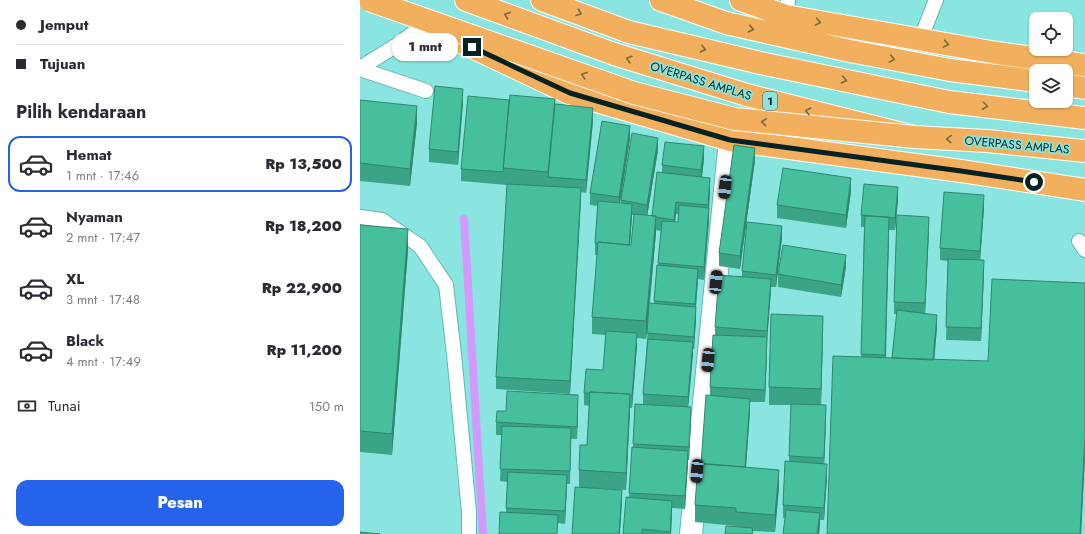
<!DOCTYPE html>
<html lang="id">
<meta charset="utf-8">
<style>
body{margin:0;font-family:Jost,sans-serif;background:#f2f2f3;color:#2b2b33;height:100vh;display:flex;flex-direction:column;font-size:15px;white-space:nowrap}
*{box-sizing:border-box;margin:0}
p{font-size:13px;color:#7c7c81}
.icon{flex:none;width:22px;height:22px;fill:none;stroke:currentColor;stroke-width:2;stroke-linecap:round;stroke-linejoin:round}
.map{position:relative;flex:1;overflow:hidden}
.drawer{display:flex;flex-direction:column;background:#fff;width:360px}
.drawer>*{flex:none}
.banner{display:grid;align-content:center;height:88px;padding:0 16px;background:#fff}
.controls{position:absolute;left:669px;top:12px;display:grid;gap:8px}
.controls a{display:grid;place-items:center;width:44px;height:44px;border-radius:8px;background:#fff;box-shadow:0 1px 3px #0004;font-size:20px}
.end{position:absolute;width:18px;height:18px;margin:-9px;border:5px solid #042221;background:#fff;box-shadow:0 0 0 2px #fff}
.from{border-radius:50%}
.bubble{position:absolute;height:28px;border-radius:12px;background:#fff;box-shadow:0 1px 3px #0004;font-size:13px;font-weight:800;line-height:28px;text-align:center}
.car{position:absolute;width:12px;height:24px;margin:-12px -6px;border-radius:5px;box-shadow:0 0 3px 1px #0007;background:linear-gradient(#222 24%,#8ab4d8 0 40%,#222 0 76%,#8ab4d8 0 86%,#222 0)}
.banner b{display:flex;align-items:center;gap:14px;height:38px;font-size:15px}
.banner b+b{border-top:1px solid #e1e1e2}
.banner i{width:10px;height:10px;background:#2b2b33}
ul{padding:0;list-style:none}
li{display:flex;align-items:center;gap:12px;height:56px;margin:0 8px 6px;padding:0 8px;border:2px solid transparent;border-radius:12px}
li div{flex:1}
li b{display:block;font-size:15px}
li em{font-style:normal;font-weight:800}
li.current{border-color:#2563eb}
li>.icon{width:36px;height:36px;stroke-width:1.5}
h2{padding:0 16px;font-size:18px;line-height:48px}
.pay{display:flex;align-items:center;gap:10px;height:44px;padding:0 16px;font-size:15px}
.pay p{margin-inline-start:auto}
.button{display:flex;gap:8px;margin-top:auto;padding:8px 16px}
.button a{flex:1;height:46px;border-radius:12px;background:#2563eb;color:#fff;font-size:16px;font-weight:800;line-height:46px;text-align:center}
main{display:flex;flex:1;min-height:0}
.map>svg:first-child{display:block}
</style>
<main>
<section class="drawer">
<div class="banner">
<b><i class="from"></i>Jemput</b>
<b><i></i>Tujuan</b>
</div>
<h2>Pilih kendaraan</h2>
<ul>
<li class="current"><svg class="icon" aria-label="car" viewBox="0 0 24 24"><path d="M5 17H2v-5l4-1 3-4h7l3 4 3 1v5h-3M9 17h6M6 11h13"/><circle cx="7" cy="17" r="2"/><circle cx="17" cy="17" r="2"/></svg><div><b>Hemat</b><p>1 mnt · 17:46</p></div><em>Rp 13,500</em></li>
<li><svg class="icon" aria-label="car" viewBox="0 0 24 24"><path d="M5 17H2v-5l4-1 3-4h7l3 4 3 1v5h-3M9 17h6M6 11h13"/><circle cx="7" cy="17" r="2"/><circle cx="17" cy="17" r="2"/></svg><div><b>Nyaman</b><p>2 mnt · 17:47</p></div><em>Rp 18,200</em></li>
<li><svg class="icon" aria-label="car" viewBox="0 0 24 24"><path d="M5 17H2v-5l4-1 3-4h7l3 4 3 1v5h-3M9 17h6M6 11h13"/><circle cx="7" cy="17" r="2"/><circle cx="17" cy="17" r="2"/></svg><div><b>XL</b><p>3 mnt · 17:48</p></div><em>Rp 22,900</em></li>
<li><svg class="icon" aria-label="car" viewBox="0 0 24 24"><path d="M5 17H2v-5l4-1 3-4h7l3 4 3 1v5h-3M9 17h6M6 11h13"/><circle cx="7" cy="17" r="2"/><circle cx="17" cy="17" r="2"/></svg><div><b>Black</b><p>4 mnt · 17:49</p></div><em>Rp 11,200</em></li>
</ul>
<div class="pay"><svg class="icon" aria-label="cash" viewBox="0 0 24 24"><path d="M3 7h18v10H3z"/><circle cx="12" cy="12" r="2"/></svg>Tunai<p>150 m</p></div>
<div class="button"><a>Pesan</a></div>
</section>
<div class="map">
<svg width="725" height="534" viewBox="0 0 725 534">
<rect width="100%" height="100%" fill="#8ae5e0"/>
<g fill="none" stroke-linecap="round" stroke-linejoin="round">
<path stroke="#d499fd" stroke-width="8" d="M104 219 123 534"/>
<g stroke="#5db9b4" stroke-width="16">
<path id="lane" d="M426 16 428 0
M560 40 576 0
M0 68 37 45 65 24
M0 69 66 91
M0 217 22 220 60 246 86 285 94 354 109 512V534
M719 241 725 250"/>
</g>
<g stroke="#5db9b4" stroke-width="24">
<path id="street" d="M331 534 370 140"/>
</g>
<g stroke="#fff" stroke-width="24">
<path id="highway" d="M106 0 254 54 387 95 554 137 627 141 725 151
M182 0 269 32 405 64 589 102 725 118
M301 0 366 23 490 51 590 70 676 81
M381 0 426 16 637 53 725 65
M89 36 209 93 370 140 601 171 725 190
M706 85 725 88"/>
</g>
<use href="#lane" stroke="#fff" stroke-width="14"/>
<use href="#street" stroke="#fff" stroke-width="22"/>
<use href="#highway" stroke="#f2b05e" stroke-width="22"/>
<g stroke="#fff" stroke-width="24" stroke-linecap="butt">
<path id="highway-bridge" d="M9 0 274 93 375 119 554 137"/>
</g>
<use href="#highway-bridge" stroke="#f2b05e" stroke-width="22"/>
</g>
<path fill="#3ca486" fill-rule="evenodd" d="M0 100 57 123 50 186 0 181Z
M103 102 98 165 69 162V149Z
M195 104 233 121 226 193 221 192 210 394 136 389V377L147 185 101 181V169Z
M270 138 260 203H261V200L298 150 287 216H292L302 173V165L344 159 342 177 350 190 349 209V220L344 280 338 279 336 307V319L334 349H333L328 406 331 419 329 460H328L325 509 312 508 311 534H263L269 497 273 448 275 404H283V394L289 313 286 339 277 338V346L272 408H270L266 490 231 488 262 503 219 487V470L227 445 229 406 224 405V393L243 370 246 335 232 334V317L237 255H235V243L238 206 230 205V193ZM316 214H318V222H315ZM272 215H274L271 245H270ZM296 230 301 231 298 265H297L294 303H290Z
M395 160 380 269 359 266V253Z
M491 191 486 228 417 218V205Z
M538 200 535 230H529L526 358H532L537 314H534V302L569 229 565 313 577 327 574 360 725 456 721 534H467L501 357 504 227H501V215Z
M624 208 620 260 624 273 621 341 586 340 588 261 580 260V248Z
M0 225 48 250 32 455 0 452Z
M422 238 416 287H411L407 337V350L405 402H390V411L386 467 419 487 415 532 393 531V534L376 526 335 522V505L350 396V387L355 335V327L382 276V271Z
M486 267 481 297 418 287V274Z
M463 333 461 405 466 418 464 464 467 477 464 520H460L459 534H423L425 518H423V505L429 462 431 405H409V387Z
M218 407 217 439H211L210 484H207L205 524 198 523 146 513 147 482 140 481 142 435H136V422L146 411Z"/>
<path fill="#31866d" d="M103 89V102L98 165V152Z
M57 106V123L50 186V169Z
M233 108V121L226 193V180Z
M270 126V138L259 210V197Z
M298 138V150L287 217V205Z
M344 146V159L341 182V170Z
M395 148V160L380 269V256Z
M350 178V190L349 209V220L344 280V267L348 217V205Z
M491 178V191L486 228V215Z
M538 187V200L535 230V218Z
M221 188V201L210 394V381Z
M624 195V208L620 263V251Z
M316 202V214L314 232V220Z
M272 204V217L269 258V245Z
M296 216V234L286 339V321Z
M529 217V235L525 373V355Z
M569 217V229L565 316V303Z
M422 226V238L416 287V275Z
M48 229V250L32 455V434Z
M486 255V267L481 297V285Z
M624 260V273L621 341V328Z
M338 269V281L335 317V304Z
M411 279V291L407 343V331Z
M336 307V319L334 349V337Z
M577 315V327L573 375V362Z
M463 316V333L461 406V389Z
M277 333V346L272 408V396Z
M407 337V350L405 402V390Z
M333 342V355L328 410V397Z
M270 394V411L266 490V473Z
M218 395V407L217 439V427Z
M390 399V411L385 481V468Z
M466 405V418L464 470V458Z
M331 407V419L329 460V447Z
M725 436V456L721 534H720Z
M328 451V464L325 509V496Z
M467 464V477L464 520V508Z
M419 470V487L415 532V515Z
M207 475V487L205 524V511Z
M262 490V503L260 534H259Z
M312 501V514L311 534H310Z
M460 513V525L459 534H457Z"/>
<path fill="#46bf9c" stroke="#31866d" d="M75 86 103 89 98 152 69 149Z
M150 95 195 99 188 172 143 168Z
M108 96 149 100 143 172 101 169Z
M0 100 57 106 50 169 0 163Z
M195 104 233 108 226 180 188 177Z
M242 121 270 126 259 197 230 193Z
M272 133 298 138 287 205 261 200Z
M305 142 344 146 341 170 302 165Z
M374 145 395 148 380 256 359 253Z
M423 168 491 178 486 215 417 205Z
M297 172 350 178 348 205 316 202 314 220 296 217V216H292Z
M147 184 221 188 210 381 136 377Z
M504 184 538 187 535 218 501 215Z
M584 192 624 195 620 251 580 248Z
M238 201 272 204 269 245 238 242V243H235Z
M319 205 349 208 344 267 298 263 302 221 318 222Z
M274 214 296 216 286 321 232 317 238 242 271 245Z
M537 215 569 217 565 303 534 302Z
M505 216 529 217 525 355 501 354Z
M387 222 422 226 416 275 382 271Z
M0 225 48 229 32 434 0 431Z
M423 245 486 255 481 285 418 274Z
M588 259 624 260 621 328 586 327Z
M297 265 338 269 335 304 294 301Z
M359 275 411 279 407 331 355 327Z
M632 279 725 283V436L720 534H467L473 356 628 361Z
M289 303 336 307 334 337 287 333Z
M537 310 577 315 573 360 532 358Z
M411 314 463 316 461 389 409 387Z
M246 331 277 333 272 396H270V394L230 392V393H224L226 369 243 370Z
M353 335 407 337 405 390 350 387Z
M288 339 333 342 328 397 283 394Z
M147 391 218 395 217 427 136 422 137 411H146Z
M230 392 270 394 266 473 219 470 220 445H227Z
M346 395 390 399 385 467 341 464Z
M275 404 331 407 329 447 273 444Z
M431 404 466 405 464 458 429 456Z
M142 426 211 428 210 471 140 469Z
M272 447 328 451 325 496 269 493Z
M425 461 467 464 464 508 423 505Z
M338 463 419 470 415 515 376 512V508L335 505Z
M148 472 207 475 205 511 146 508Z
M215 487 262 490 259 534H212Z
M266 497 312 501 310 532 282 529V534H263Z
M426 510 460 513 457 534H423Z
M140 512 198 515 197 534H139Z
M366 526 393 528 392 534H365Z
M0 532 20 534H0Z"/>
<defs><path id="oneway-chevron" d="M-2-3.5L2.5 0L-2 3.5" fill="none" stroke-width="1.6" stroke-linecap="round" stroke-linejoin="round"/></defs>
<g stroke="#7b6940">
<use href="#oneway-chevron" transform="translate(219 13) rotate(20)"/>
<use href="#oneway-chevron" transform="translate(147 15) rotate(-160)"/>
<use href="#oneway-chevron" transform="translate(458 22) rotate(10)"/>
<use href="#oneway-chevron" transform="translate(391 29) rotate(13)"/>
<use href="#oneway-chevron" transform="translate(586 44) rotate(10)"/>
<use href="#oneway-chevron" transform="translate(343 49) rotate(13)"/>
<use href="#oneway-chevron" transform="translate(269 59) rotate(-163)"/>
<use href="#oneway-chevron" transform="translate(532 59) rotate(11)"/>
<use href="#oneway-chevron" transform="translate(224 75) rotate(-160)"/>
<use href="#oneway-chevron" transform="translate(484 80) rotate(12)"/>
<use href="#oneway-chevron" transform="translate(625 106) rotate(7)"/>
<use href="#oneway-chevron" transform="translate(448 111) rotate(-166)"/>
<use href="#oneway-chevron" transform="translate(404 122) rotate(-174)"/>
<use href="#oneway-chevron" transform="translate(589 139) rotate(-177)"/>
</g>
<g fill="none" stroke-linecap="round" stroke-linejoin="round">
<path stroke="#042221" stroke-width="5" d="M112 47 210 93 370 140 601 171 674 182"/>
</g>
<g text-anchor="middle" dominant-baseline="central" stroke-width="3.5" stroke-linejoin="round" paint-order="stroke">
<rect fill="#8ae5e0" stroke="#2c5c5a" stroke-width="1" x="403" y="92" width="14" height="18" rx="3"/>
<g font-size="11" font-weight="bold" fill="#042221">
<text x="410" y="101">1</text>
</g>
<g font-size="12" fill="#042221" stroke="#8ae5e0">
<text transform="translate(341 81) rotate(17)">OVERPASS AMPLAS</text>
<text transform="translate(657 145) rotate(5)">OVERPASS AMPLAS</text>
</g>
</g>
</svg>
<div class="controls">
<a><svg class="icon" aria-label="locate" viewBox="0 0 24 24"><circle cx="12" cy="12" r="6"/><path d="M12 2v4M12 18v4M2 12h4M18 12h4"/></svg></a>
<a><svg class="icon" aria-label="layers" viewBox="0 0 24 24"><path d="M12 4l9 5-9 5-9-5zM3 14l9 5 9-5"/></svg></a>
</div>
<i class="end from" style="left:674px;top:182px"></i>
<i class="end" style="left:112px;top:47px"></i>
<div class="bubble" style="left:32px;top:33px;width:66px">1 mnt</div>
<i class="car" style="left:365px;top:187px;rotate:186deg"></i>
<i class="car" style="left:356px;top:282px;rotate:6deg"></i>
<i class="car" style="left:348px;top:360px;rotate:185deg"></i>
<i class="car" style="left:337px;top:471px;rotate:185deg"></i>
</div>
</main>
